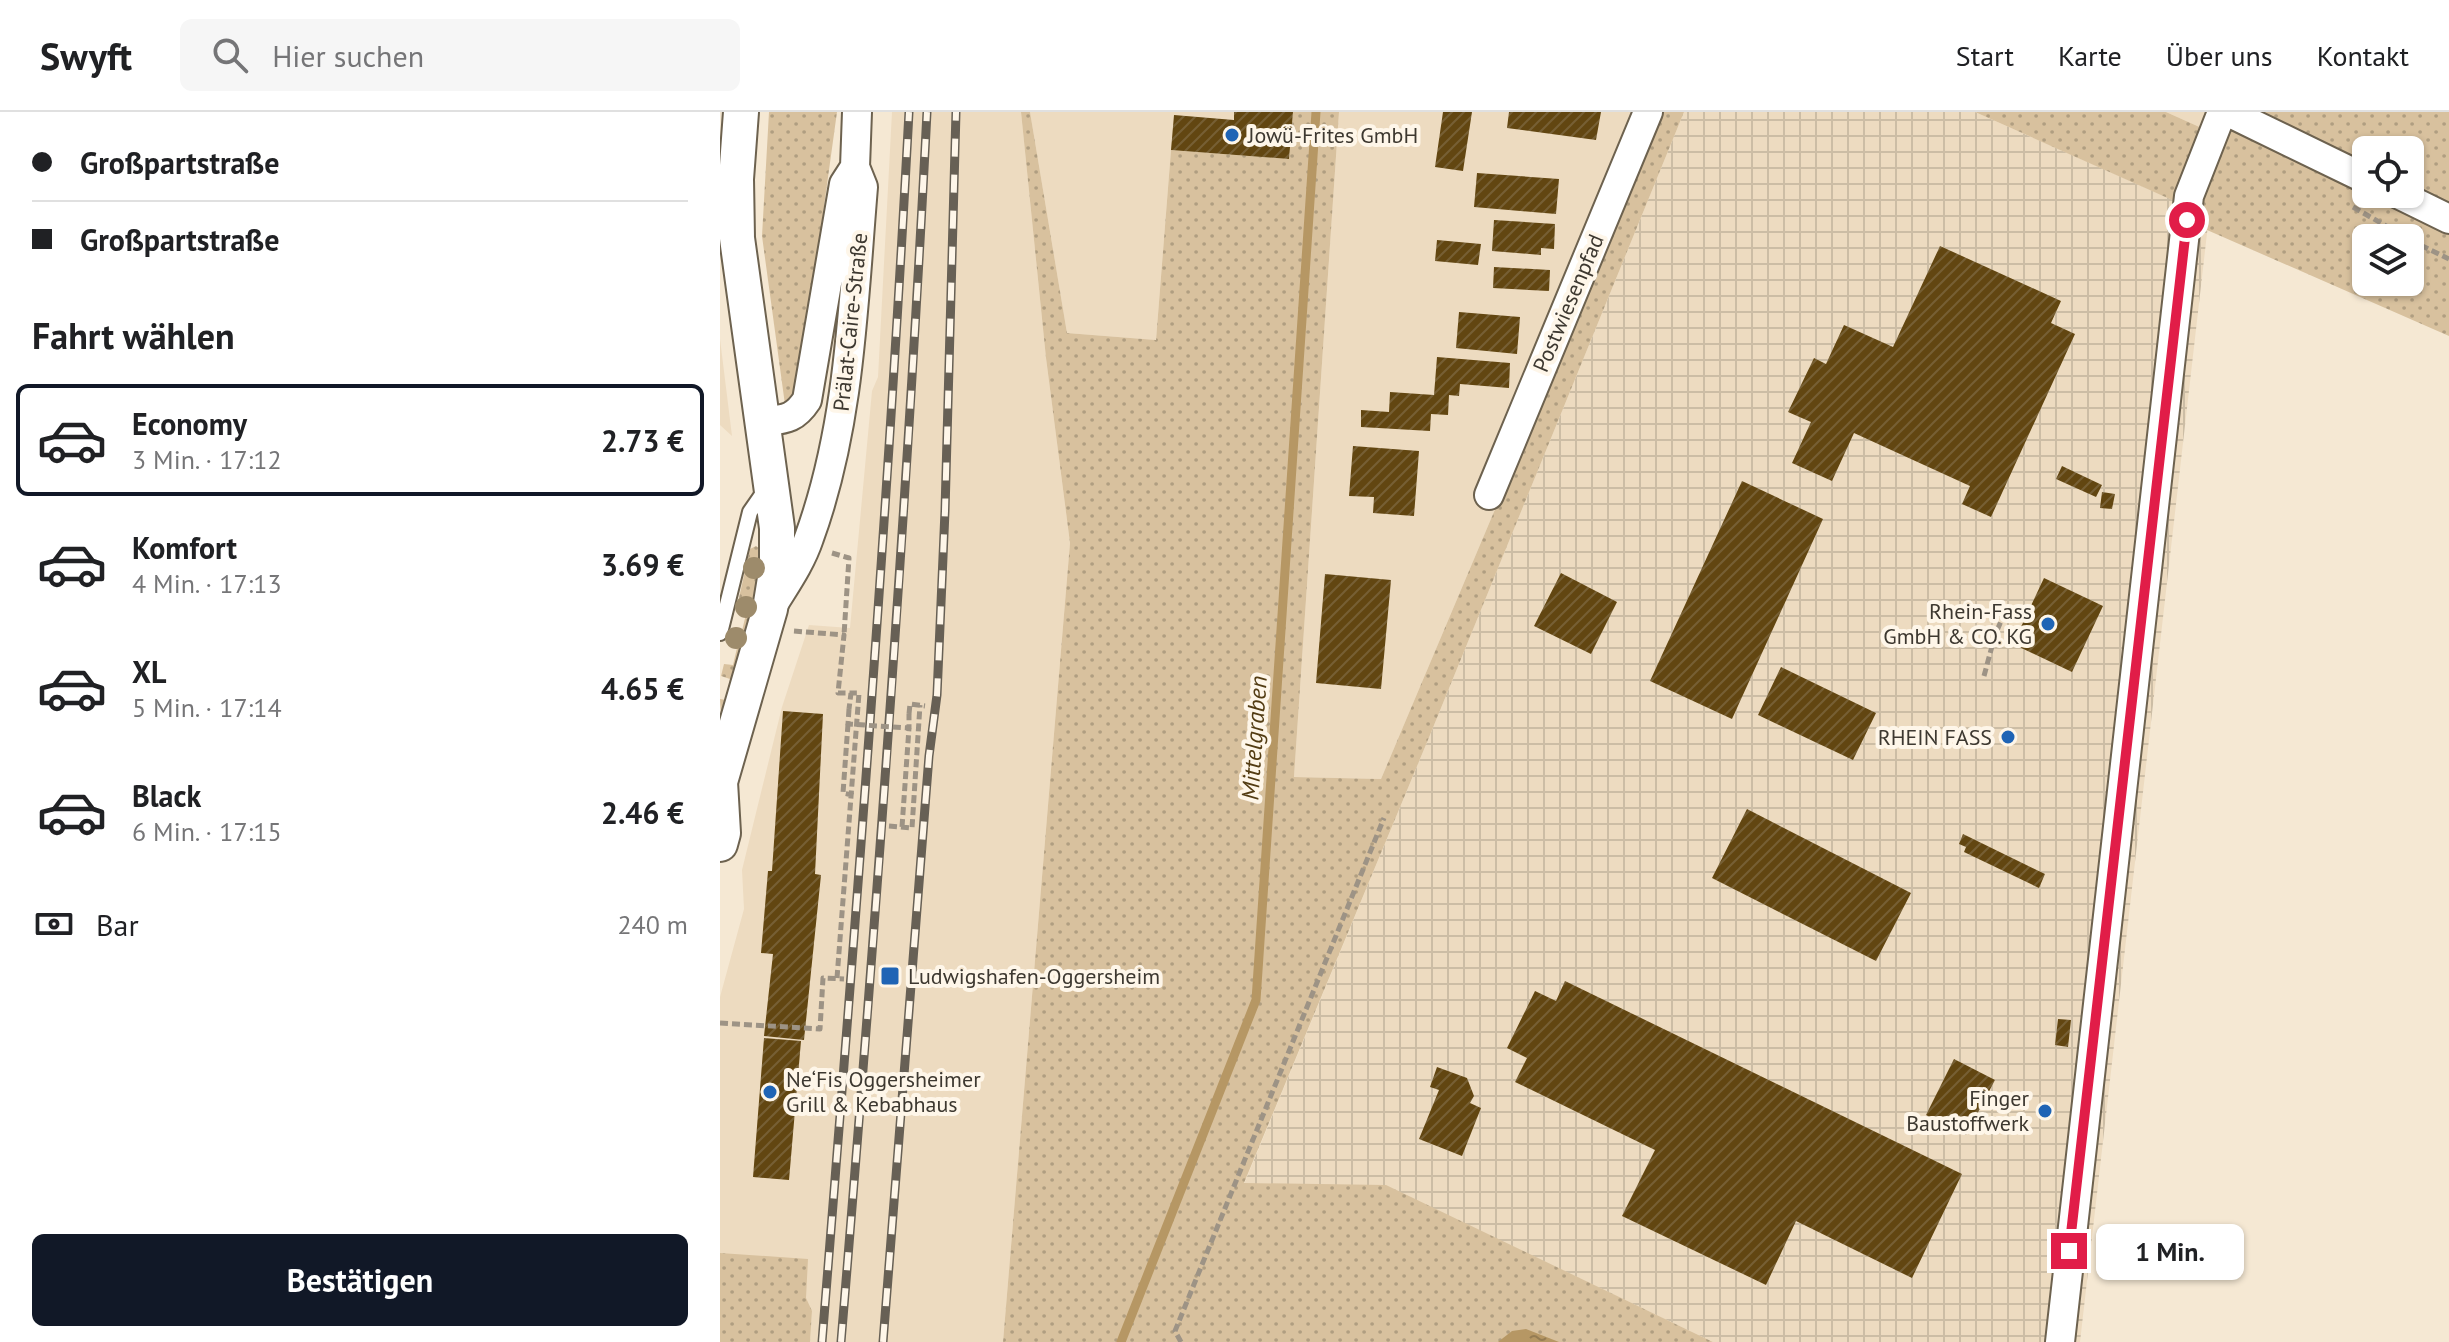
<!DOCTYPE html>
<html lang="de">
<meta charset="utf-8">
<style>
body{margin:0;font-family:"PT Sans",sans-serif;background:#f6f6f6;color:#202124;height:100vh;display:flex;flex-direction:column;font-size:30px;white-space:nowrap}
*{box-sizing:border-box;margin:0}
p{font-size:26px;color:#757577}
.icon{flex:none;width:44px;height:44px;fill:none;stroke:currentColor;stroke-width:2;stroke-linecap:round;stroke-linejoin:round}
.map{position:relative;flex:1;overflow:hidden}
.details{display:flex;flex-direction:column;background:#fff;width:720px}
.details>*{flex:none}
.guide{display:grid;align-content:center;height:176px;padding:0 32px;background:#fff}
.fabs{position:absolute;left:1632px;top:24px;display:grid;gap:16px}
.fabs a{display:grid;place-items:center;width:72px;height:72px;border-radius:12px;background:#fff;box-shadow:0 2px 6px #0004;font-size:40px}
.end{position:absolute;width:36px;height:36px;margin:-18px;border:10px solid #e11d48;background:#fff;box-shadow:0 0 0 4px #fff}
.from{border-radius:50%}
.bubble{position:absolute;height:56px;border-radius:12px;background:#fff;box-shadow:0 2px 6px #0004;font-size:26px;font-weight:800;line-height:56px;text-align:center}
.guide b{display:flex;align-items:center;gap:28px;height:76px;font-size:30px}
.guide b+b{border-top:2px solid #e0e0e0}
.guide i{width:20px;height:20px;background:#202124}
ul{padding:0;list-style:none}
li{display:flex;align-items:center;gap:24px;height:112px;margin:0 16px 12px;padding:0 16px;border:4px solid transparent;border-radius:12px}
li div{flex:1}
li b{display:block;font-size:30px}
li em{font-style:normal;font-weight:800}
li.on{border-color:#111827}
li>.icon{width:72px;height:72px;stroke-width:1.5}
h2{padding:0 32px;font-size:36px;line-height:96px}
.pay{display:flex;align-items:center;gap:20px;height:88px;padding:0 32px;font-size:30px}
.pay p{margin-inline-start:auto}
.button{display:flex;gap:16px;margin-top:auto;padding:16px 32px}
.button a{flex:1;height:92px;border-radius:12px;background:#111827;color:#fff;font-size:32px;font-weight:800;line-height:92px;text-align:center}
header{display:flex;align-items:center;gap:48px;box-sizing:border-box;height:112px;padding:0 40px;background:#fff;border-bottom:2px solid #e0e0e0}
header strong{font-size:38px}
nav{display:flex;gap:44px;margin-inline-start:auto;font-size:28px}
.search{width:560px;height:72px;background:#f6f6f6;display:flex;align-items:center;gap:20px;box-sizing:border-box;padding:0 28px;border-radius:12px;color:#757577;font-size:30px}
main{display:flex;flex:1;min-height:0}
.map>svg:first-child{display:block}
</style>
<header>
<strong>Swyft</strong>
<div class="search"><svg class="icon" aria-label="search" viewBox="0 0 24 24"><circle cx="10" cy="10" r="6"/><path d="M15 15l6 6"/></svg>Hier suchen</div>
<nav><a>Start</a><a>Karte</a><a>Über uns</a><a>Kontakt</a></nav>
</header>
<main>
<section class="details">
<div class="guide">
<b><i class="from"></i>Großpartstraße</b>
<b><i></i>Großpartstraße</b>
</div>
<h2>Fahrt wählen</h2>
<ul>
<li class="on"><svg class="icon" aria-label="car" viewBox="0 0 24 24"><path d="M5 17H2v-5l4-1 3-4h7l3 4 3 1v5h-3M9 17h6M6 11h13"/><circle cx="7" cy="17" r="2"/><circle cx="17" cy="17" r="2"/></svg><div><b>Economy</b><p>3 Min. · 17:12</p></div><em>2.73 €</em></li>
<li><svg class="icon" aria-label="car" viewBox="0 0 24 24"><path d="M5 17H2v-5l4-1 3-4h7l3 4 3 1v5h-3M9 17h6M6 11h13"/><circle cx="7" cy="17" r="2"/><circle cx="17" cy="17" r="2"/></svg><div><b>Komfort</b><p>4 Min. · 17:13</p></div><em>3.69 €</em></li>
<li><svg class="icon" aria-label="car" viewBox="0 0 24 24"><path d="M5 17H2v-5l4-1 3-4h7l3 4 3 1v5h-3M9 17h6M6 11h13"/><circle cx="7" cy="17" r="2"/><circle cx="17" cy="17" r="2"/></svg><div><b>XL</b><p>5 Min. · 17:14</p></div><em>4.65 €</em></li>
<li><svg class="icon" aria-label="car" viewBox="0 0 24 24"><path d="M5 17H2v-5l4-1 3-4h7l3 4 3 1v5h-3M9 17h6M6 11h13"/><circle cx="7" cy="17" r="2"/><circle cx="17" cy="17" r="2"/></svg><div><b>Black</b><p>6 Min. · 17:15</p></div><em>2.46 €</em></li>
</ul>
<div class="pay"><svg class="icon" aria-label="cash" viewBox="0 0 24 24"><path d="M3 7h18v10H3z"/><circle cx="12" cy="12" r="2"/></svg>Bar<p>240 m</p></div>
<div class="button"><a>Bestätigen</a></div>
</section>
<div class="map">
<svg width="1729" height="1230" viewBox="0 0 1729 1230">
<defs>
<pattern id="industrial-grid" width="8" height="8" patternUnits="userSpaceOnUse" patternTransform="scale(2)"><rect width="8" height="8" fill="#eddbc0"/><path d="M0 4h8M4 0v8" fill="none" stroke="#ccbda5"/></pattern>
<pattern id="green-dots" width="8" height="8" patternUnits="userSpaceOnUse" patternTransform="scale(2)"><rect width="8" height="8" fill="#d8c19e"/><path d="M2 2h.1M6 6h.1" fill="none" stroke="#b09e81" stroke-width="1.8" stroke-linecap="round"/></pattern>
<pattern id="water-ripples" width="26" height="14" patternUnits="userSpaceOnUse" patternTransform="scale(2)"><rect width="26" height="14" fill="#b69764"/><path d="M2 4q2-2 4 0t4 0M15 11q2-2 4 0t4 0" fill="none" stroke="#957c53"/></pattern>
<pattern id="building-hatch" width="6" height="6" patternUnits="userSpaceOnUse" patternTransform="scale(2)"><rect width="6" height="6" fill="#624611"/><path d="M-1 1l2-2M0 6l6-6M5 7l2-2" fill="none" stroke="#765f34"/></pattern>
</defs>
<rect width="100%" height="100%" fill="#f5e8d3"/>
<path fill="#eddbc0" d="M172 0H301L326 246 350 431 283 1230H90L92 1199 0 1141V885L24 797 22 758 62 595 89 513 130 516 152 279 158 265Z
M310 0H573L569 47 451 38 436 228 347 221Z
M619 0H943L661 667 574 665Z
M1446 0H1491L1484 17Z
M0 227 12 324 0 313Z"/>
<path fill="url(#industrial-grid)" d="M964 0H1255L1489 104 1360 1230H993L666 1074 524 1072 710 623Z"/>
<path fill="url(#green-dots)" fill-rule="evenodd" d="M49 0H117L93 174 72 289 66 300 42 124Z
M301 0H310L347 221 436 228 451 38 569 47 573 0H619L574 665 661 667 943 0H964L710 623 524 1071 666 1073 993 1230H283L350 431 326 246Z
M1255 0H1446L1484 17 1491 0H1729V224L1487 118 1488 104ZM1646 38H1690V82H1646ZM1646 126H1690V170H1646Z
M36 434 40 437 38 480 9 597 1 603 0 587 6 588 10 567 1 564 4 552 13 553 17 536 8 534 10 521 21 523 26 502 16 499 30 437Z
M0 1141 88 1147 86 1186 92 1199 90 1230H0Z"/>
<path fill="url(#water-ripples)" d="M806 1217 839 1230H778L792 1219Z"/>
<g fill="none" stroke-linecap="round" stroke-linejoin="round">
<path stroke="#b69764" stroke-width="9" d="M401 1230 536 888 596 0"/>
</g>
<path fill="url(#building-hatch)" d="M514 0H573L569 47 451 38 454 3 514 8Z
M723 0H752L743 59 715 55Z
M789 0H881L876 28 787 16Z
M757 61 839 67 836 102 754 95Z
M774 108 835 112 834 137 821 136V143L772 139Z
M717 128 761 132 758 153 715 149Z
M1220 134 1341 189 1331 211 1355 222 1271 405 1242 392 1250 374 1134 321 1112 369 1072 351 1091 310 1068 300 1094 246 1106 252 1124 213 1173 235Z
M774 155 830 158 829 179 773 176Z
M739 200 800 205 797 242 736 236Z
M717 245 790 251 789 276 740 272 739 284 729 283 728 303 711 302 710 319 641 315V298L669 300 670 280 714 283Z
M633 334 699 339 694 404 653 401 654 385 629 384Z
M1342 354 1382 373 1376 385 1336 367Z
M1022 369 1103 407 1012 607 930 569Z
M1382 380 1395 382 1392 397 1380 396Z
M841 461 897 490 871 542 814 514Z
M605 462 671 468 661 577 596 571Z
M1324 466 1383 494 1352 560 1293 532Z
M1061 555 1156 601 1133 648 1038 603Z
M63 599 103 602 95 762 101 763 84 928 44 924 53 842 41 841 48 759H52Z
M1027 697 1191 781 1156 849 992 766Z
M1243 722 1325 762 1319 776 1244 740 1246 735 1239 732Z
M845 869 1242 1062 1192 1166 1076 1109 1046 1173 902 1104 935 1038 795 970 807 946 787 936 815 879 836 889Z
M1338 907 1351 908 1348 935 1335 933Z
M44 926 81 929 69 1068 33 1065Z
M1234 947 1275 968 1246 1023 1206 1003Z
M717 955 747 966 754 984 750 991 761 996 742 1044 699 1027 719 978 710 975Z"/>
<g fill="none" stroke-linecap="round" stroke-linejoin="round">
<g stroke="#6d624f" stroke-width="18">
<path id="service" d="M0 521 30 400 46 377"/>
</g>
<g stroke="#6d624f" stroke-width="32">
<path id="minor" d="M1508 0 1646 67
M1678 82 1729 107
M42 310C64 307 74 308 87 288L124 72 135 55
M769 383 928 0
M54 491C67 470 81 450 89 426 130 314 133 193 143 75L135 55 137 0
M1340 1230 1469 84 1502 0"/>
</g>
<g stroke="#6d624f" stroke-width="38">
<path id="tertiary" d="M0 732 3 721 0 670 50 497 57 454V416L17 126 16 67 21 0"/>
</g>
<path stroke="#9d9385" stroke-width="5" stroke-dasharray="8 4" stroke-linecap="butt" d="M1633 95 1687 126
M1690 128 1729 147
M112 441 129 446 124 523
M74 519 124 523 118 581H131L129 597
M1264 564 1275 523 1285 500
M189 602 190 592 205 594
M128 612 123 681 137 684
M169 714 192 716 200 593
M182 715 189 616
M117 866 139 581H131
M0 911 100 917 103 866 124 867
M461 1230 455 1219 664 706"/>
<use href="#service" stroke="#fff" stroke-width="14"/>
<use href="#minor" stroke="#fff" stroke-width="28"/>
<use href="#tertiary" stroke="#fff" stroke-width="34"/>
<g stroke="#676055" stroke-width="9">
<path id="rail" d="M102 1230C135 820 167 411 189 0
M121 1230C155 820 186 411 207 0
M163 1230 209 644 217 583 225 399 236 0"/>
</g>
<use href="#rail" stroke="#fef6e9" stroke-width="6" stroke-dasharray="18" stroke-linecap="butt"/>
<path stroke="#9d9385" stroke-width="5" stroke-dasharray="8 4" stroke-linecap="butt" d="M129 597 128 612 189 616V602"/>
</g>
<g fill="#9d8b6b">
<circle cx="34" cy="456" r="11"/>
<circle cx="26" cy="495" r="11"/>
<circle cx="16" cy="526" r="11"/>
</g>
<g fill="none" stroke-linecap="round" stroke-linejoin="round">
<path stroke="#e11d48" stroke-width="10" d="M1349 1139 1467 108"/>
</g>
<g fill="#1f64b5" stroke="#fef6e9" stroke-width="3">
<circle cx="512" cy="23" r="8"/>
<circle cx="1328" cy="512" r="8"/>
<circle cx="1288" cy="625" r="8"/>
<rect x="160" y="854" width="20" height="20" rx="4"/>
<circle cx="50" cy="980" r="8"/>
<circle cx="1325" cy="999" r="8"/>
</g>
<g text-anchor="middle" dominant-baseline="central" stroke-width="8" stroke-linejoin="round" paint-order="stroke">
<g font-size="22" fill="#3d3830" stroke="#fef6e9" text-anchor="start">
<text x="528" y="23">Jowü-Frites GmbH</text>
<text x="1312" y="499" text-anchor="end">Rhein-Fass<tspan x="1312" dy="25">GmbH &amp; CO. KG</tspan></text>
<text x="1272" y="625" text-anchor="end">RHEIN FASS</text>
<text x="188" y="864">Ludwigshafen-Oggersheim</text>
<text x="66" y="967">Ne‘Fis Oggersheimer<tspan x="66" dy="25">Grill &amp; Kebabhaus</tspan></text>
<text x="1309" y="986" text-anchor="end">Finger<tspan x="1309" dy="25">Baustoffwerk</tspan></text>
</g>
<g font-size="22" fill="#3d3830" stroke="#fef6e9">
<text transform="translate(848 191) rotate(-67)">Postwiesenpfad</text>
<text transform="translate(130 210) rotate(-84)">Prälat-Caire-Straße</text>
</g>
<g font-size="24" font-style="italic" fill="#533c13" stroke="#fef6e9">
<text transform="translate(534 626) rotate(-86)">Mittelgraben</text>
</g>
</g>
</svg>
<div class="fabs">
<a><svg class="icon" aria-label="locate" viewBox="0 0 24 24"><circle cx="12" cy="12" r="6"/><path d="M12 2v4M12 18v4M2 12h4M18 12h4"/></svg></a>
<a><svg class="icon" aria-label="layers" viewBox="0 0 24 24"><path d="M12 4l9 5-9 5-9-5zM3 14l9 5 9-5"/></svg></a>
</div>
<i class="end from" style="left:1467px;top:108px"></i>
<i class="end" style="left:1349px;top:1139px"></i>
<div class="bubble" style="left:1376px;top:1112px;width:148px">1 Min.</div>
</div>
</main>
